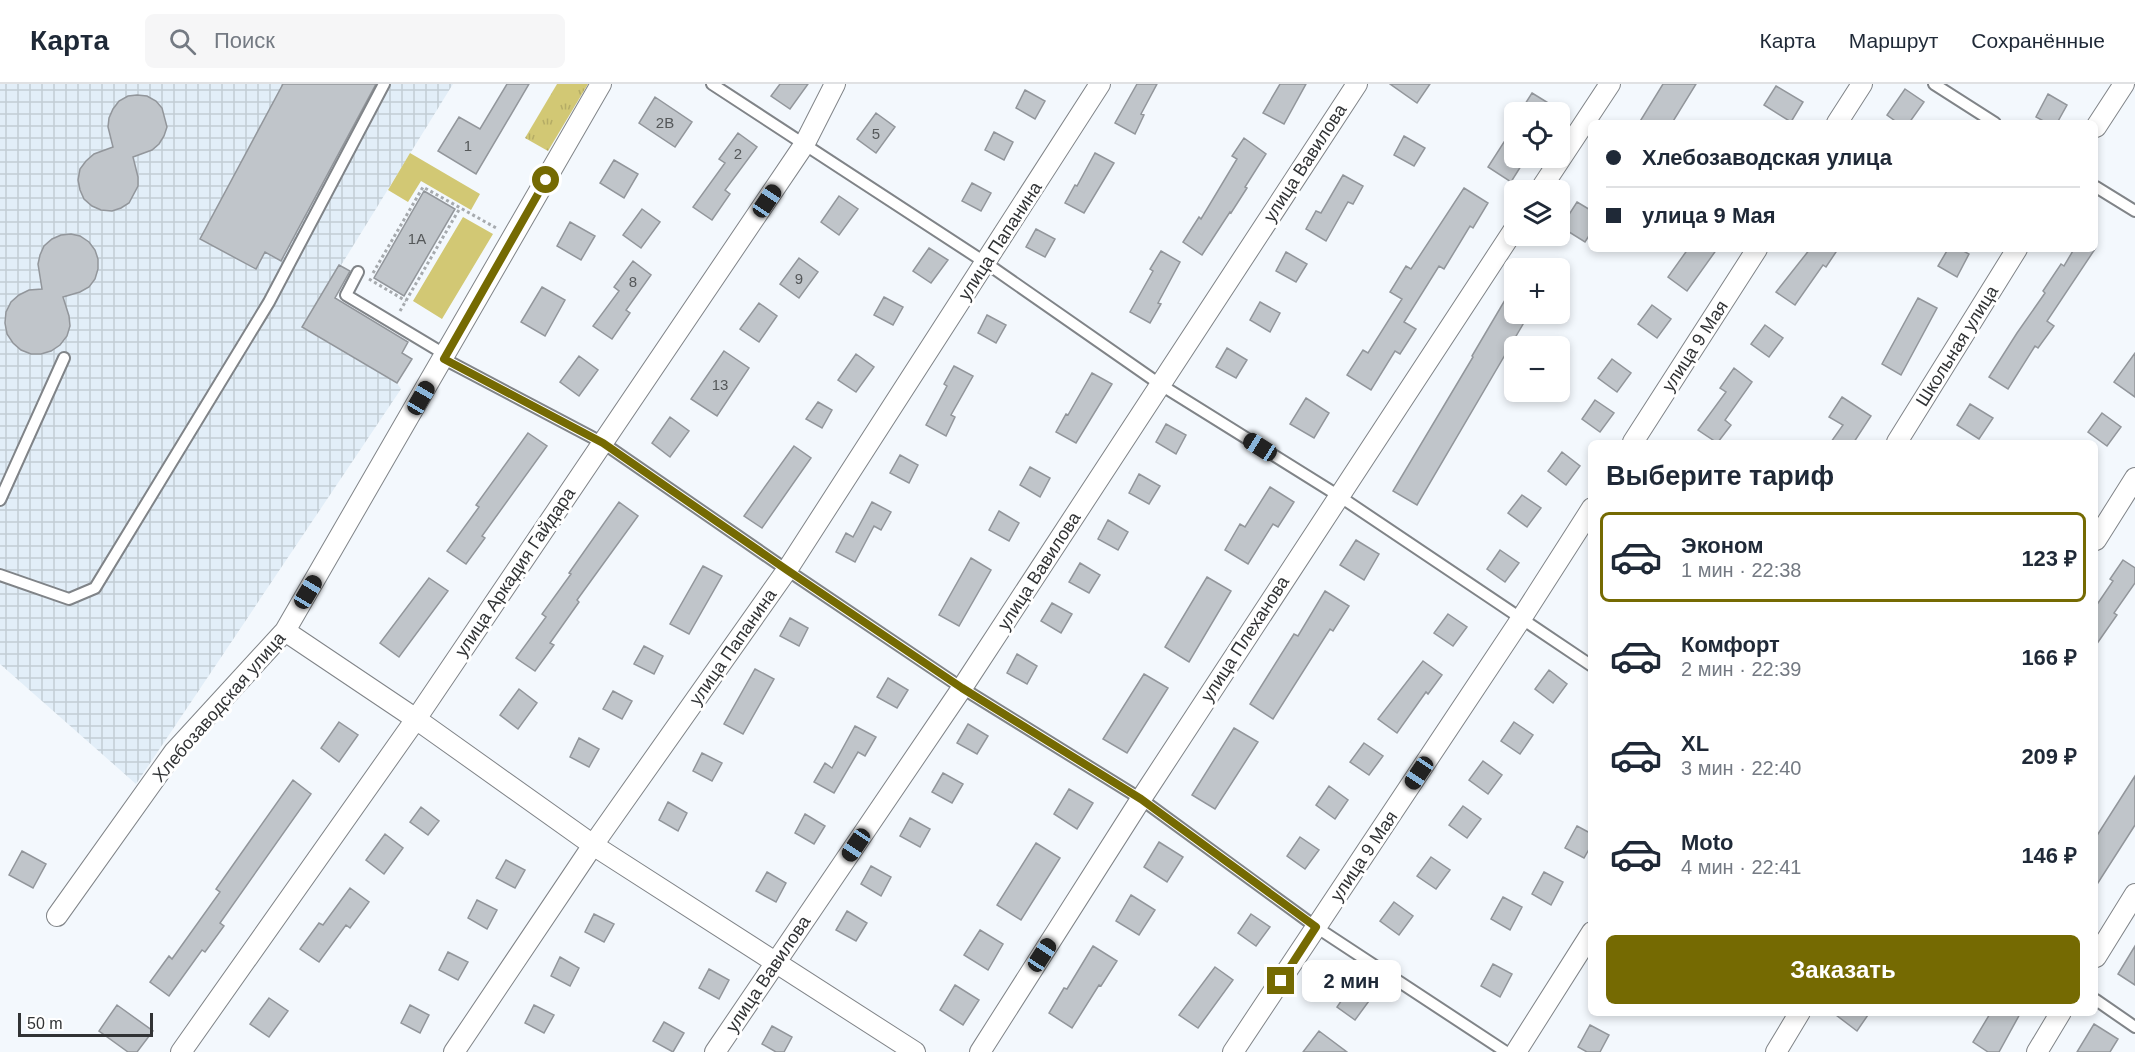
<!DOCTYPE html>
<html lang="ru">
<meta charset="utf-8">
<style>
body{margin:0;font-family:Helvetica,sans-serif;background:#f6f6f7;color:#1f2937;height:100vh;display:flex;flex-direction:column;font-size:22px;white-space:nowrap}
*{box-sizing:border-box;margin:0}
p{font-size:20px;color:#747a83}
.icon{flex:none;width:33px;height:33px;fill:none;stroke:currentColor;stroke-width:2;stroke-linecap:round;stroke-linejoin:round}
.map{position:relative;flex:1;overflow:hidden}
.panel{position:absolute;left:1588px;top:356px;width:510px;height:576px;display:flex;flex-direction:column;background:#fff;border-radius:9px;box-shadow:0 3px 9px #0003}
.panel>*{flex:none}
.banner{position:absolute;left:1588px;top:36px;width:510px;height:132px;border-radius:9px;box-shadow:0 3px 9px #0003;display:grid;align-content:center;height:132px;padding:0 18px;background:#fff}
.buttons{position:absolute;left:1504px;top:18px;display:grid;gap:12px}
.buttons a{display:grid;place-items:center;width:66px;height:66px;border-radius:9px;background:#fff;box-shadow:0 3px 9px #0003;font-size:30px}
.scale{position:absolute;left:18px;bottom:15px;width:135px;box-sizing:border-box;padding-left:6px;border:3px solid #313335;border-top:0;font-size:16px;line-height:21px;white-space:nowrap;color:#313335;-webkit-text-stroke:4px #fff;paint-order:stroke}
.end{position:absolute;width:27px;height:27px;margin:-14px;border:8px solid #756a02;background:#fff;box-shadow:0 0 0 3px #fff}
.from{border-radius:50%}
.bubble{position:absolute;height:42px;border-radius:9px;background:#fff;box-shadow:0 3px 9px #0003;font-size:20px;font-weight:800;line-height:42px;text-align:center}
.car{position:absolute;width:18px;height:36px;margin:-18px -9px;border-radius:8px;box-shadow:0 0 4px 2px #0007;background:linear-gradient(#222 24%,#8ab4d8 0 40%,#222 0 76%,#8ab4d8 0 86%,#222 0)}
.banner b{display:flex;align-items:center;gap:21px;height:57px;font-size:22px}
.banner b+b{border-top:2px solid #e0e1e3}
.banner i{width:15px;height:15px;background:#1f2937}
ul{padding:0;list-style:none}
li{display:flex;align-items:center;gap:18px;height:90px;margin:0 12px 9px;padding:0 6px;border:3px solid transparent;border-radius:9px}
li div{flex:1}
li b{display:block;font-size:22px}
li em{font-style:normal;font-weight:800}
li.selected{border-color:#756a02}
li>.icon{width:54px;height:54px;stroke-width:1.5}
h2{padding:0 18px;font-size:27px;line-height:72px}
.button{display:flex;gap:12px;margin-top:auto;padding:12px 18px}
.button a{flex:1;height:69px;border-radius:9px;background:#756a02;color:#fff;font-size:24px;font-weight:800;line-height:69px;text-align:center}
header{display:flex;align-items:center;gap:36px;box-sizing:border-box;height:84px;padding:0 30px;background:#fff;border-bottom:2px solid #e0e1e3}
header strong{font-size:28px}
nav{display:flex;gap:33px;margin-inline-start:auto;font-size:21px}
.search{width:420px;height:54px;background:#f6f6f7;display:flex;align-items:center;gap:15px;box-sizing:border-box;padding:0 21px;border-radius:9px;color:#747a83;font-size:22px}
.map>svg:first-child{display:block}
</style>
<header>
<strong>Карта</strong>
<div class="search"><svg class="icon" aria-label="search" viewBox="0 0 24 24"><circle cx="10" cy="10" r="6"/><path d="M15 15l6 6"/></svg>Поиск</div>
<nav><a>Карта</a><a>Маршрут</a><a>Сохранённые</a></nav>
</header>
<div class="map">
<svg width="2135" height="968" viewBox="0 0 2135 968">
<defs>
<pattern id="industrial-grid" width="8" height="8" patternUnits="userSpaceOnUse" patternTransform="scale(1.5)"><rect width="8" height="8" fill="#e2eef8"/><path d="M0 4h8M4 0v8" fill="none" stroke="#c2cdd5"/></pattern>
<pattern id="grass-tufts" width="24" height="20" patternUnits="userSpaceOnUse" patternTransform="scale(1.5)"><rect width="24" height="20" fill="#d2c874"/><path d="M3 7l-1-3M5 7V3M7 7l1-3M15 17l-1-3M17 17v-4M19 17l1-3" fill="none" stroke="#b5ac65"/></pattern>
</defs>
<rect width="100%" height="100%" fill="#f3f8fd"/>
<path fill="url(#industrial-grid)" d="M0 0H453L303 243 397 299 401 305 136 700 0 580Z"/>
<path fill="url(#grass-tufts)" d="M557 0H588L548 67 525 54Z"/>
<path fill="#d2c874" d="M410 69 480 110 471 126 421 97 408 118 388 106Z
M463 133 493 150 442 235 413 217Z"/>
<path fill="#c0c5ca" stroke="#92969b" stroke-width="1.5" d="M283 0H376L281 177 265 168 256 185 200 155Z
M507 0H529L476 90 438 67 459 33 480 45Z
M780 0H808L790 25 771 12Z
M1137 0H1157L1141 30 1144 31 1135 50 1115 39Z
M1280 0H1306L1284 40 1263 29Z
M1390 0H1430L1417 19Z
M1663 0H1696L1672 39H1639Z
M1776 2 1803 18 1791 38 1764 21Z
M1905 5 1924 18 1909 39H1898L1887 31Z
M1025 6 1045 17 1035 35 1016 24Z
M1532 9 1563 28H1520Z
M2048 10 2067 21 2057 39H2047L2036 33Z
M137 11 147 12 156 17 162 24 167 43 164 52 159 60 152 66 133 73 138 93V102L129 119 121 124 112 127 101 126 92 122 84 115 80 106 78 96 80 85 86 77 94 70 113 63 108 43 109 34 113 25 119 17 128 12Z
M655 13 692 38 675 63 639 39Z
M876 29 895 43 876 69 857 55Z
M994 48 1013 58 1004 76 985 66Z
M738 49 757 63 725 106 730 110 712 136 693 123 725 79 719 75Z
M1404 52 1425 64 1414 82 1394 71Z
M1244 54 1266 70 1245 103 1247 104 1231 129 1230 128 1202 171 1183 158 1199 133 1201 135 1237 75 1232 72Z
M1504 58 1515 65V74H1526L1511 98 1488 83Z
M1095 69 1114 79 1084 129 1065 119 1075 101 1077 102Z
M614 76 638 90 624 114 600 99Z
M1343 91 1363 102 1353 120 1348 118 1326 157 1306 145 1316 127 1321 129Z
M972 99 991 109 981 127 962 117Z
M1464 104 1488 119 1473 144 1470 142 1444 185 1439 182 1404 238 1416 245 1400 270 1395 267 1371 306 1347 291 1363 266 1368 269 1402 215 1390 208 1406 182 1411 185Z
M424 107 455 125 404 212 374 194Z
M839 112 858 125 839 151 821 138Z
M1577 118 1592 127V147L1585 158 1561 143Z
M642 125 660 138 641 164 623 151Z
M570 138 595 152 581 176 557 162Z
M1036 145 1055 155 1045 173 1026 163Z
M71 150 80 152 89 158 95 166 98 175V185L95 195 89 203 80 208 63 213 69 232 70 242 67 252 60 261 51 267 41 270H31L21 266 13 259 7 250 5 239 6 228 11 218 19 211 29 206 42 205 38 180 40 171 44 162 52 155 61 151Z
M929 164 948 176 931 199 913 187Z
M1688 165H1717L1687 207 1668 193Z
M1810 165H1838L1826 183 1823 181 1795 221 1776 208Z
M1948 165H1960L1969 170 1957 193 1938 182Z
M2074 165H2095L2047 237 2054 242 2038 264 2035 262 2008 305 1989 293 2017 249 2045 209 2043 207 2061 180 2064 182Z
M1161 167 1180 178 1158 219 1161 220 1150 239 1130 228 1153 187 1150 185Z
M1286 168 1307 180 1296 198 1276 187Z
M799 174 818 188 799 214 780 200Z
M633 177 651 191 626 226 630 229 612 255 593 242 619 207 614 203Z
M339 181 350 187 335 214 408 258 402 269 412 275 397 299 302 243Z
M1515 199V230H1529L1417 421 1393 407 1473 273 1472 272Z
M542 203 565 216 545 252 521 238Z
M884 213 903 223 893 241 874 231Z
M1918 214 1937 224 1901 291 1882 280Z
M1260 218 1280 229 1270 248 1250 236Z
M759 219 777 232 759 258 740 245Z
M1652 221 1671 235 1657 254 1638 240Z
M987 231 1006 241 996 259 978 249Z
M1765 241 1783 254 1769 273 1751 260Z
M1227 264 1247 276 1236 294 1216 283Z
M724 267 749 284 717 332 691 315Z
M2135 269V313L2114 298Z
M856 270 874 283 856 308 838 296Z
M579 272 598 286 579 312 560 298Z
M1612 275 1631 289 1617 308 1598 294Z
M954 282 973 292 951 331 955 333 946 352 926 341 947 302 944 300Z
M1734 284 1752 298 1725 336 1731 341 1718 358H1716L1698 346 1726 308 1720 304Z
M1092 289 1112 300 1076 359 1056 348 1066 330 1068 331Z
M1842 313 1871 332 1854 358H1831L1843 341 1829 333Z
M1306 314 1329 329 1314 354 1290 340Z
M1595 316 1614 329 1600 348 1582 335Z
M818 318 832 326 822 344 806 335Z
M1970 320 1993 334 1979 355 1957 341Z
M2102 329 2121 343 2107 362 2088 348Z
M670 333 689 347 670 373 652 359Z
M1166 340 1186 351 1176 370 1156 358Z
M528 349 547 362 482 452 485 454 466 480 447 467 479 423 476 421Z
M794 362 811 374 762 444 744 432Z
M1562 368 1580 382 1566 401 1548 387Z
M900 371 918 381 909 399 890 389Z
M1030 383 1050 394 1040 413 1020 401Z
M1139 390 1160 402 1149 420 1129 409Z
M1270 403 1294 418 1278 443 1273 440 1248 480 1225 466 1240 440 1245 443Z
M1522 411 1541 424 1527 443 1508 429Z
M619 418 638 432 577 516 579 518 550 559 554 561 535 587 516 574 546 533 542 530 571 490 569 489Z
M872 418 891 428 881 446 874 442 855 478 836 468 846 449 853 453Z
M999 427 1019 439 1009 457 989 446Z
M1108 436 1128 448 1118 466 1098 455Z
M1356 456 1379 470 1364 496 1340 481Z
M1500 466 1519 479 1505 498 1487 485Z
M971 474 991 486 959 542 939 531Z
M2123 476 2135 484V499L2114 529 2117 531 2096 561V522L2113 497 2110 495Z
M1080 479 1100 491 1089 509 1069 498Z
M703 482 722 492 689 550 670 540Z
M1207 493 1231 507 1189 578 1165 563Z
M429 494 448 507 399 573 380 559Z
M1325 507 1349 522 1333 547 1330 545 1273 635 1250 620 1294 550 1298 552Z
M1052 519 1072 530 1061 549 1041 537Z
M1448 530 1467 543 1453 562 1434 549Z
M790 534 808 544 799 562 780 552Z
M644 562 663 572 654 590 634 580Z
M1017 570 1037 582 1027 600 1007 589Z
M1423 577 1442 591 1428 610 1426 608 1397 649 1378 635Z
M755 585 774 595 743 650 724 640Z
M1549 586 1567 600 1553 619 1535 605Z
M1144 590 1168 604 1127 669 1103 655Z
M888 594 908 606 897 624 877 613Z
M519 605 537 619 518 645 500 631Z
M613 607 632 617 622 635 603 625Z
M339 638 358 651 339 678 321 664Z
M1514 638 1533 651 1520 670 1501 657Z
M968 640 988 652 977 670 957 659Z
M855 642 876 653 865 672 858 668 834 709 814 698 825 679 832 684Z
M1234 644 1258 658 1215 725 1192 711Z
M579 654 599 665 589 683 570 673Z
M1364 659 1383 672 1369 691 1350 678Z
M702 669 722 679 712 697 693 687Z
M1483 677 1502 691 1488 710 1469 696Z
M943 689 963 700 952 719 932 708Z
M2135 692V741L2096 802V753Z
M293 696 311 710 220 839 224 842 205 868 202 866 169 912 150 898 169 872 172 875 220 808 216 805Z
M1329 702 1348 716 1335 735 1316 721Z
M1069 705 1093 719 1077 745 1054 730Z
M668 718 687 729 678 747 659 736Z
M1463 722 1481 735 1467 754 1449 741Z
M421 723 439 737 428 751 410 738Z
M805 730 825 742 814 760 795 749Z
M910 734 930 745 920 763 900 752Z
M1577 742 1592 750V760L1584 774 1565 764Z
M385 750 403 764 384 790 366 776Z
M1300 753 1319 766 1305 785 1287 772Z
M1159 758 1183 773 1167 798 1144 783Z
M1036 759 1060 774 1021 836 997 821Z
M22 767 46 780 33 804 9 791Z
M1431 773 1450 786 1436 805 1417 792Z
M506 776 525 786 515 804 496 794Z
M871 782 891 793 881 812 861 800Z
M767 788 786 799 776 818 756 807Z
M1544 788 1563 798 1551 821 1532 810Z
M350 804 369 818 350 844 346 841 319 878 300 865 319 839 323 841Z
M1131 811 1155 826 1139 851 1116 837Z
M1503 813 1522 823 1510 846 1491 835Z
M477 816 497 826 487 845 468 834Z
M1394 818 1413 832 1399 851 1380 837Z
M847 827 867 839 856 857 836 846Z
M594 830 614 840 604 858 585 848Z
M1251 830 1270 843 1256 862 1238 849Z
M980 846 1003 860 988 886 964 871Z
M1093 862 1117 877 1101 902 1099 901 1072 944 1049 929 1064 904 1067 905Z
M2135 862V901L2118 890Z
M448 868 468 878 458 896 439 886Z
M560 873 579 884 570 902 551 892Z
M1493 880 1512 890 1500 913 1481 902Z
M1215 883 1233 896 1198 944 1179 931Z
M709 885 729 896 719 915 699 904Z
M955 901 979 916 963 941 940 926Z
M1350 904 1369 917 1355 936 1337 923Z
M269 914 288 927 269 953 250 940Z
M117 921 153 947 137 968H128L99 947Z
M410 921 429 931 420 949 401 939Z
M534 921 554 931 544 949 525 939Z
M1832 928H1870L1857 947Z
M1991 928H2021L1999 968H1988L1973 958Z
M664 938 684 949 673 968 653 957Z
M2094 940 2118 955 2110 968H2077Z
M1590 941 1609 951 1600 968H1587L1578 963Z
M772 942 792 953 784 968H776L762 960Z
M1319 947 1347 968H1303Z"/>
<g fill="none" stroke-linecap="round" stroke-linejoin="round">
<g stroke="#808488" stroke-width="14">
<path id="lane" d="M712 0 986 179 1161 301 1339 412 1592 582
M1934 0 1995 39
M2096 103 2135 127
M358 188 346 211 446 271
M444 275 603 359 787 486 962 604 1141 715 1316 843 1506 968
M0 416 64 274
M0 491 69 515 95 504 269 218 384 0
M2096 916 2135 943"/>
</g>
<g stroke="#808488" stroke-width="22">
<path id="street" d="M1837 39 1862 0
M2096 43 2124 0
M1540 106 1610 0
M1633 358 1757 165
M1897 358 2017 165
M2096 456 2135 394
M285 547 416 635 593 761 915 968
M57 832 174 668 285 547 601 0
M2096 873 2135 810
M181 968 416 635 804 61 835 0
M454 968 593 761 787 486 1100 0
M715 968 962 604 1357 0
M980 968 1141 715 1515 144
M1233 968 1521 535 1592 424
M1516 968 1592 848
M1776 968 1800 928
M2037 968 2061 928"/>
</g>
<path stroke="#a6aaae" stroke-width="3" stroke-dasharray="3 3" stroke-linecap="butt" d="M373 189 423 103 498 145
M369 195 406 217
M400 227 460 124"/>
<use href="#lane" stroke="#fff" stroke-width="10"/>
<use href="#street" stroke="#fff" stroke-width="20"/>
</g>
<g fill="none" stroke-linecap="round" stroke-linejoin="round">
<path stroke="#756a02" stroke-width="8" d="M546 96 444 275 603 359 787 486 962 604 1141 715 1316 843 1281 897"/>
</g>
<g text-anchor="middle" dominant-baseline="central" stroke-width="6" stroke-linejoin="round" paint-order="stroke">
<g font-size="15" fill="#55585a">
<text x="665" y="38">2В</text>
<text x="876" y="49">5</text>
<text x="468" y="61">1</text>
<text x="738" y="69">2</text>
<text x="417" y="154">1А</text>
<text x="799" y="194">9</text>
<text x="633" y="197">8</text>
<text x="720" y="300">13</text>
</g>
<g font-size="18" fill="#313335" stroke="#fff">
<text transform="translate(1305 79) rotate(-57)">улица Вавилова</text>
<text transform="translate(1000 157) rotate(-57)">улица Папанина</text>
<text transform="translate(1695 262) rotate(-57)">улица 9 Мая</text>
<text transform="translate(1957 262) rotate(-58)">Школьная улица</text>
<text transform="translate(1039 487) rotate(-57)">улица Вавилова</text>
<text transform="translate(515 488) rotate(-56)">улица Аркадия Гайдара</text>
<text transform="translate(1245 555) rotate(-57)">улица Плеханова</text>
<text transform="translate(733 563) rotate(-55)">улица Папанина</text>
<text transform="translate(219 623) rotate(-49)">Хлебозаводская улица</text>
<text transform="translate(1364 772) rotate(-56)">улица 9 Мая</text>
<text transform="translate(768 890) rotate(-56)">улица Вавилова</text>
</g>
</g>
</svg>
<div class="buttons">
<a><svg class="icon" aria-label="locate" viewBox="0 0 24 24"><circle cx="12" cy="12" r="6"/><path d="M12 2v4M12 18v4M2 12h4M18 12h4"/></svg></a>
<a><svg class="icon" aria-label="layers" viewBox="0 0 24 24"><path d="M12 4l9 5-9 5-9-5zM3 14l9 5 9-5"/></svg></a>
<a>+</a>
<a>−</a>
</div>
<div class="scale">50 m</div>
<i class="end from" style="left:546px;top:96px"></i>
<i class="end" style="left:1281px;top:897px"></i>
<div class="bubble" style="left:1302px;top:876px;width:99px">2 мин</div>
<i class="car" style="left:767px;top:117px;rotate:34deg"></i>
<i class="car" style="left:421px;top:314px;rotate:30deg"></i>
<i class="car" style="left:1260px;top:363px;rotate:302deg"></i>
<i class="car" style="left:308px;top:508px;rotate:31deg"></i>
<i class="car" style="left:1419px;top:689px;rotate:214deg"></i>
<i class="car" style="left:856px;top:761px;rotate:214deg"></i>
<i class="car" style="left:1042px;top:871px;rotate:33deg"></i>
<div class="banner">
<b><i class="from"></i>Хлебозаводская улица</b>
<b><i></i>улица 9 Мая</b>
</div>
<section class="panel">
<h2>Выберите тариф</h2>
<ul>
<li class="selected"><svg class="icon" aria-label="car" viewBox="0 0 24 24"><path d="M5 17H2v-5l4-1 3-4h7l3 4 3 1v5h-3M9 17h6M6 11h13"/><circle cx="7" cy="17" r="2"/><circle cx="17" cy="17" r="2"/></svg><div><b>Эконом</b><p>1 мин · 22:38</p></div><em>123 ₽</em></li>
<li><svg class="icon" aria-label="car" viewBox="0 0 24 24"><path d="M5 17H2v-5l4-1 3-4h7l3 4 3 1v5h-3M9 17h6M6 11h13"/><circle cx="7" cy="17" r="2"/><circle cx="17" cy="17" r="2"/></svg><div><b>Комфорт</b><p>2 мин · 22:39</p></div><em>166 ₽</em></li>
<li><svg class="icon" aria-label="car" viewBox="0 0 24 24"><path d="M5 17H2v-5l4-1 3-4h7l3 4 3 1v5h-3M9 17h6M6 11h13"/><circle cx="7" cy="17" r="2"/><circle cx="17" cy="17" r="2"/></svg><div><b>XL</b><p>3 мин · 22:40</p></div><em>209 ₽</em></li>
<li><svg class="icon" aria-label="car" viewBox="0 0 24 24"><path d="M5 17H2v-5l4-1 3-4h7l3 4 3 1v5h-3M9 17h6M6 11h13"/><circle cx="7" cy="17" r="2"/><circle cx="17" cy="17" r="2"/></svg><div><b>Moto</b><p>4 мин · 22:41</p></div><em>146 ₽</em></li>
</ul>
<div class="button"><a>Заказать</a></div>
</section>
</div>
